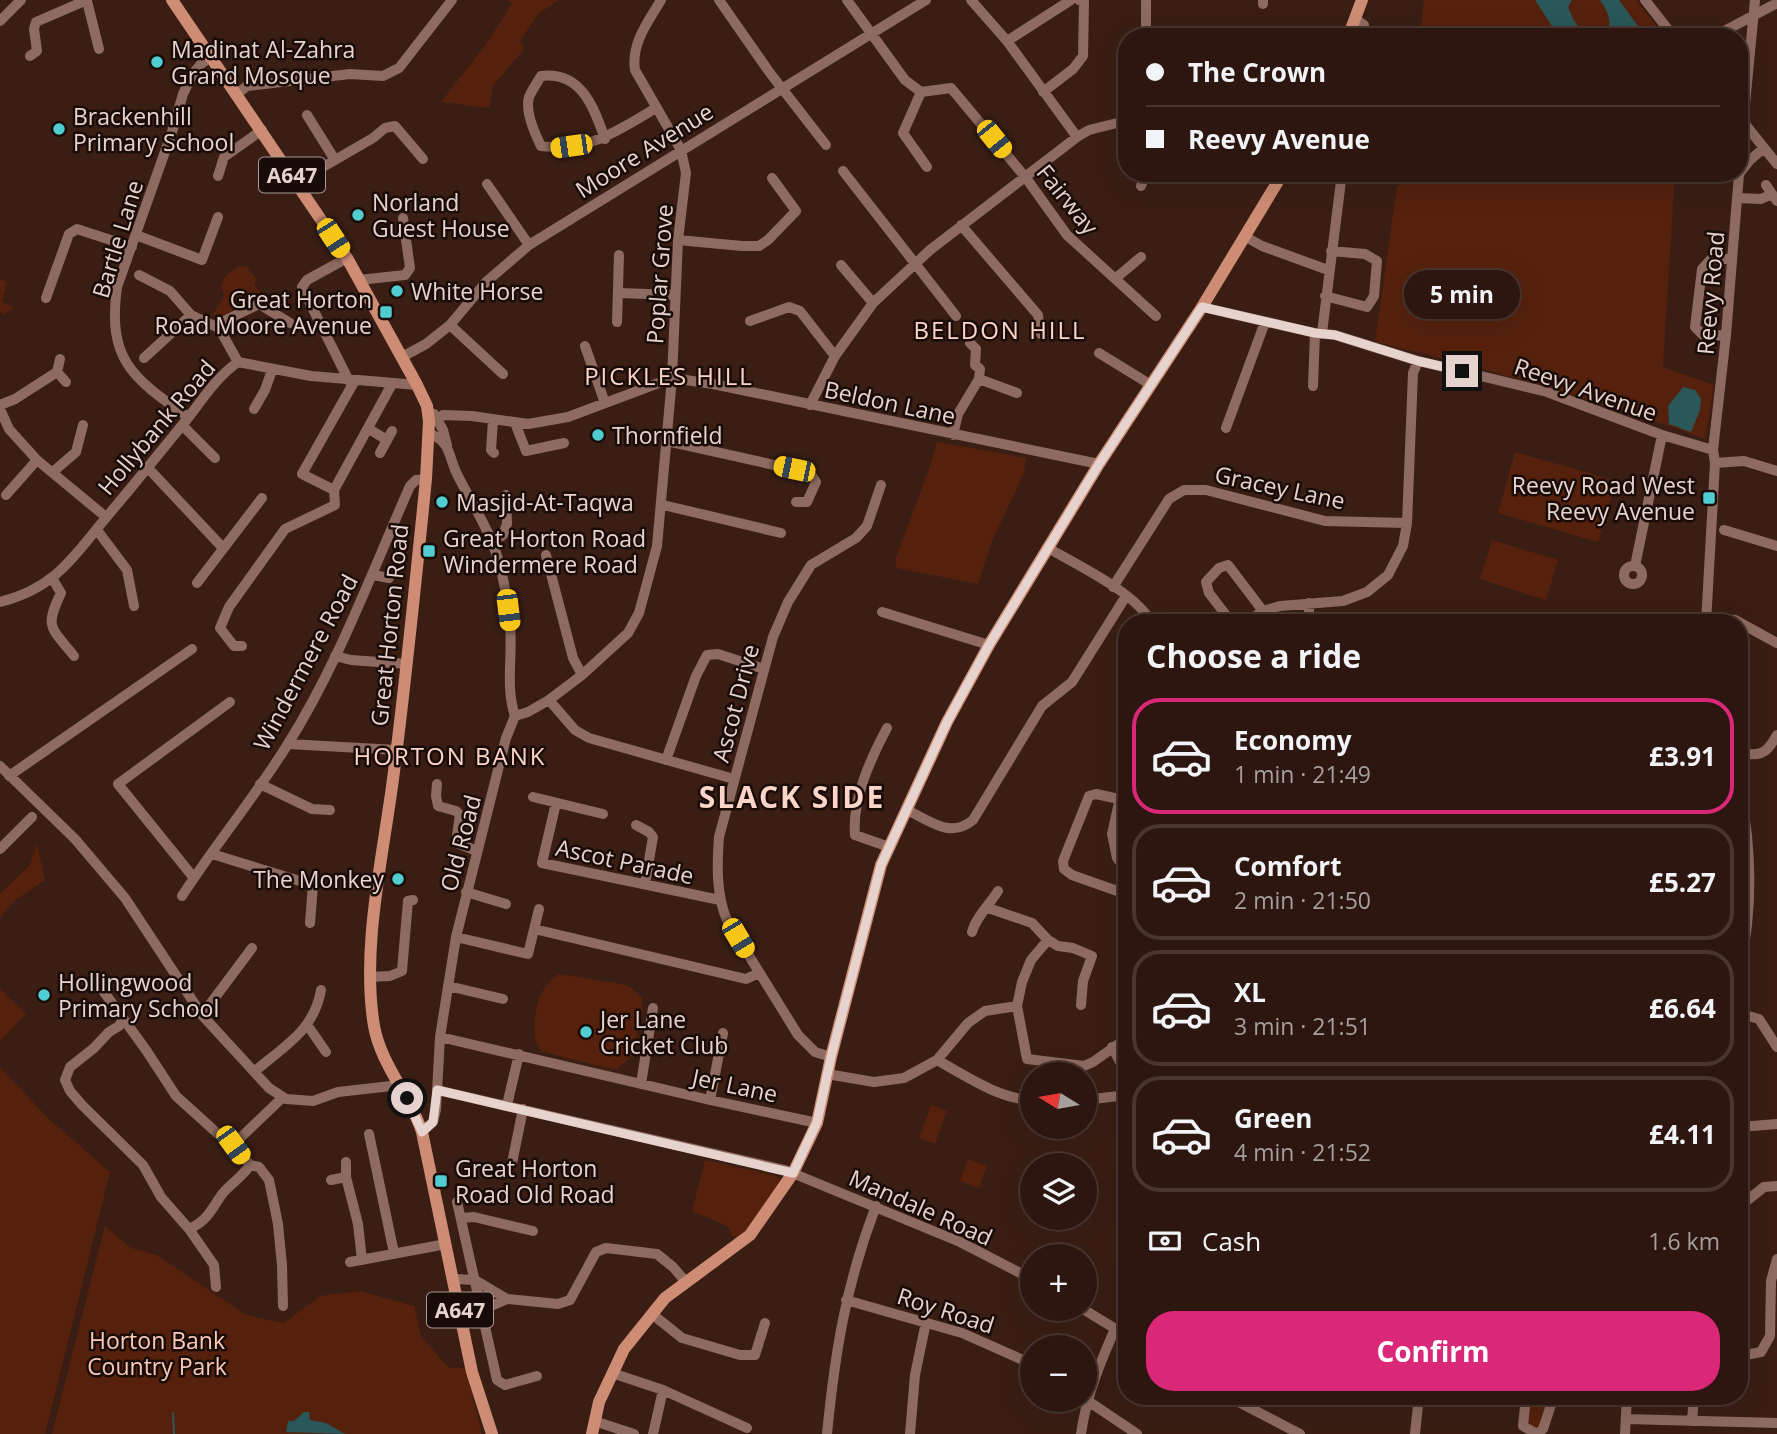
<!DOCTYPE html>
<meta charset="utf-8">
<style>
body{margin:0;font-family:"Open Sans",sans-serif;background:#38231d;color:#f1f3f6;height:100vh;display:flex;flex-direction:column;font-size:26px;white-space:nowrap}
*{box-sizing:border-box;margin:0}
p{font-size:23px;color:#a69f9e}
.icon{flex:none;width:38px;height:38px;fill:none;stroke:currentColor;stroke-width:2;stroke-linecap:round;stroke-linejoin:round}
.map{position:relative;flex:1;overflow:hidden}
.details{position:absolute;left:1118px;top:614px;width:630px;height:791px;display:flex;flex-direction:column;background:#2c160f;border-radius:28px;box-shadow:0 7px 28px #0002,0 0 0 2px #48352f}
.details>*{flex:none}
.banner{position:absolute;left:1118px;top:28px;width:630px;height:154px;border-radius:28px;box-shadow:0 7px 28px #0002,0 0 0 2px #48352f;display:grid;align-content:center;height:154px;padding:0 28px;background:#2c160f}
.needle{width:46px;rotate:281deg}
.tools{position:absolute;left:1020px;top:1062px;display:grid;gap:14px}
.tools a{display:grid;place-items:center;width:77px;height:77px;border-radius:50%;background:#2c160f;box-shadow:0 7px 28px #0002,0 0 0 2px #48352f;font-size:35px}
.end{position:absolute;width:32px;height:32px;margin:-16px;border:9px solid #e7d3cd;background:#111;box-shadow:0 0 0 4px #111}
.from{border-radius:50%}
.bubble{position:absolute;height:49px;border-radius:24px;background:#2c160f;box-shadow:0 7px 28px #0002,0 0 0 2px #48352f;font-size:23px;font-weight:700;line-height:49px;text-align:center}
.car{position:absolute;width:21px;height:42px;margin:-21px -10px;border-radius:9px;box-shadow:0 0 5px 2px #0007;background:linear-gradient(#f5c518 24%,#345 0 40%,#f5c518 0 76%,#345 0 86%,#f5c518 0)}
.banner b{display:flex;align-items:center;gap:24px;height:66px;font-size:26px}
.banner b+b{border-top:2px solid #48352f}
.banner i{width:18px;height:18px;background:#f1f3f6}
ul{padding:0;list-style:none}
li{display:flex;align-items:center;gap:21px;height:116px;margin:0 14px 10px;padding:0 14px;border:4px solid #48352f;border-radius:28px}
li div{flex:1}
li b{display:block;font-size:26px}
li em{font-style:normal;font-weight:700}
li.selected{border-color:#db2777}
li>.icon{width:63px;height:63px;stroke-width:1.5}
h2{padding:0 28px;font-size:32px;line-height:84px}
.pay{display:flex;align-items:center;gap:18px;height:77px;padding:0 28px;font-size:26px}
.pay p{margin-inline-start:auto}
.button{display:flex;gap:14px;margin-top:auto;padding:14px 28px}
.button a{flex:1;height:80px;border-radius:28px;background:#db2777;color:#fff;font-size:28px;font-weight:700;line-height:80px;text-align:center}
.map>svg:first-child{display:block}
</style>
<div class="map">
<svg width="1777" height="1434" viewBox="0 0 1777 1434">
<rect width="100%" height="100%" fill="#3a1e14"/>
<path fill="#55210d" d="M509 0H559L538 14 520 41 524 49 493 86 489 108 441 102 486 44 512 4Z
M1424 0H1636L1665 37H1420Z
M1402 173H1675L1663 367 1714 385 1705 439C1597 399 1487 368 1375 342L1397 186 1400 185Z
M238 266 247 267 256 279 254 284 261 294V298H256L220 317 212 316 224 296 221 286 224 278Z
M0 279 7 282 2 302 14 307 5 314 0 311Z
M937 442 1026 458 1024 473 992 541 978 584 897 568 895 560 928 472Z
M1515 452 1616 481 1598 542 1498 513Z
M1492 540 1558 560 1546 600 1480 579Z
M37 844 45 880 14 901 0 918V894L30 865Z
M559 974 627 985 642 997V1013L632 1056 617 1069 598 1066 541 1051C529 1037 535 999 546 986 549 981 555 978 559 974Z
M0 989 26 1014 0 1041Z
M0 1067 49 1119 110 1172 45 1434H0Z
M931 1105 947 1111 935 1144 919 1138Z
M968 1159 987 1166 979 1188 960 1181Z
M705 1160 776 1176 780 1180 762 1213 736 1241 727 1226 692 1211Z
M105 1226 131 1248 157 1255 246 1315 284 1323 320 1296 360 1291 414 1306 421 1336 449 1368H465L482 1434H52Z
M1529 1397H1551L1538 1430 1528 1429Z"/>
<path fill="#2a5759" d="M1535 0H1572L1568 7 1574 21 1587 37H1559Z
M1600 0H1619L1646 37H1605C1614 24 1608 11 1600 0Z
M1683 387 1695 390 1701 399 1700 410 1691 432 1669 424 1668 406Z
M304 1412H309L310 1420 326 1423 345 1434 286 1432 288 1421H294Z"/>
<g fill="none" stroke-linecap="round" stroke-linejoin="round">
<path stroke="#2a5759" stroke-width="2" d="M173 1413 174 1434"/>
<path stroke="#8e6b60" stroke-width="10" d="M719 0 770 73 826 145
M847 0 905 80 921 92
M971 0 1007 41 1077 137
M1645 0 1674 37
M87 1 99 49
M1263 4V0
M1355 19 1364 25 1362 37
M0 21 21 0
M1146 37V0
M1713 37 1777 3
M1007 41 1071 0
M30 56 37 51 34 29 36 22 87 0
M921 92 951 88 1026 178 1067 235 1156 316
M921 92 903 133 927 167
M1043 92 1073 69 1083 56 1084 2 1079 0
M237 94 247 86 350 74 383 76 399 68 452 0
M1740 113 1745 104 1755 0
M307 115 335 160
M1740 118 1777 164
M1121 122 1127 113
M605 139C594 107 581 71 541 76 537 83 532 90 529 97 525 111 535 134 541 146 589 152 617 131 656 108
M843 171 956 316
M218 176 224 157 262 130
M297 182 373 138 385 128 395 126 423 159
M487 184 529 245
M1766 185 1772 194
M1141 186 1146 173
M1737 198 1761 199 1772 194 1777 201
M961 225 1038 315 1041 334
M136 235 202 260 218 217
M1244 236 1262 246 1328 270
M678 240 742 246H759L768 240 796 211 772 178
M347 258 307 280 302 287 349 381
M841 265 873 303
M139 275 170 291 191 315 219 328 238 362
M1116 278 1141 257
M359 280 405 275 410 268 403 218
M620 293 674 295
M1325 296 1367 307 1374 296 1377 261 1365 254 1331 251
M46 298 69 234 77 229 132 247
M1202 307 1315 333 1335 335 1418 361 1547 392 1662 435 1713 450
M750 321 789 307 800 311 835 356
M617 322 619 255
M450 325 503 374
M219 328 226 320 259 304 290 323
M1322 333 1342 173
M1726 335 1704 336 1695 327 1702 269 1711 259H1732
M970 343 976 349 975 365 980 369 979 379
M585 346 605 403
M1099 353 1151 385
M402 357 426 344 450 325 486 282 529 245 926 0
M144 358 191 315
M60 359 57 372 66 382
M1313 386 1315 333
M0 405 15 399 57 372
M810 405 835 356 873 303 930 250 1077 137 1089 130 1121 122
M0 409 9 429 37 460
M254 409 265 390 272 370
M434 414 443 430 447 445
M188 417C133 378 107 361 117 287L172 132 183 94 192 75 201 64 212 56
M438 419 443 415 472 416 528 424 568 417 672 378 713 384 1099 464
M493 420 491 450 494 453
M515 423 526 451 564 443
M182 425 215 458
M1226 428 1265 322
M369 429 387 440
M953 435 958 414 979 379 1017 393
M667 441 810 473 816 482 807 502H796
M380 453 392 431
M1715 463 1744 461 1777 471
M148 468 223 548
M54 471 76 452 83 425
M334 490 302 474 354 382
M334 490 392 384
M6 495 37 460 106 517
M663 505 781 533
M97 530 127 570 134 606
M1724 530 1777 546
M492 541 503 535 507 524 506 495
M1048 548C1079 566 1135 592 1152 623
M546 555 573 658 582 675
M1624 575a9 9 0 1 1 18 0a9 9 0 1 1-18 0Z
M1635 566 1662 435
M373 575 389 578
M52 578 61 593C44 628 51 627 74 656
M197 583 262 498
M1113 587 1169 499 1184 490H1206L1325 521 1407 523
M0 602C57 588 74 555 110 513 136 482 162 450 188 418 204 397 217 377 238 362L311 376 417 385
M1309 603V623
M882 612 989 645
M1704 616 1735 620 1777 643
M1232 623 1209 593 1206 582 1219 568 1228 565 1263 611
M1245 623 1263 611 1280 606 1343 601 1367 592 1388 575 1403 546 1407 523 1413 373 1418 361
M1706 623 1715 463 1713 450 1726 335 1739 174 1750 160 1764 148
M242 646H234L220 628 229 607 285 529 335 505 334 490
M335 656 351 660 407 664
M549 700 575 730 589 738 734 779
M515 716 528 712 549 700 582 675 628 633 639 613 657 546 672 378 678 240 686 173 681 150 635 70C631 43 648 22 661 0
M887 728C870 760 852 799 855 835L889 847
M288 744 397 750
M1749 754C1765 756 1770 747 1777 735
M666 760 696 676 707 655 718 654 764 669
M0 766 75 839 125 898 202 1015 269 1088 286 1099 313 1101 338 1092 400 1085
M1127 766 1112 834 1117 858 1127 871
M9 776 192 649
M260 784 312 809 330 810
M437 784 436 796 438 806 456 811 460 815 457 835 459 844 477 851
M1740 789C1752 851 1753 907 1740 969
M533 797 603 814
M1119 799 1096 794 1089 796 1063 861 1064 869 1072 875 1120 892 1127 890
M556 803 542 863 720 900
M907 810C930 821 950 839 973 820L1042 706 1072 682 1126 596
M636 825 649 832 653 837 645 884
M0 849 32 817
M212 854 313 885 310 923
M194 878 118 784 230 702
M466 892 506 904
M182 896C215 845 254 798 286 747 338 665 371 574 410 486L416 480 426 479
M988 908 1032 923 1048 940 1058 946 1073 948 1092 956 1083 981 1081 1005
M534 929 746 979 759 973
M972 932C976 917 990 904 998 891
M456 937 528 954 539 909
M1048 940 1031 960 1022 982 1017 1006 1027 1059 1084 1066 1093 1062 1127 1038
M1125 972 1127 971
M370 977 390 976 402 971 408 901 413 900
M448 986 503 999
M104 992 146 1050 176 1096 217 1133 233 1145 250 1165 259 1167 269 1180 278 1224 282 1265 283 1306
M1741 1014 1759 1019 1777 1047
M202 1015 252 948
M123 1019 119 1026 109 1032 94 1048 70 1067 65 1080 70 1091 82 1105 143 1165 161 1197 189 1229
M308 1026 326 1052
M440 1037 710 1100 817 1123
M1112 1047 1126 1073
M831 1057 815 1052 798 1035 727 920C716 895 717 864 719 837L773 637 788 602 811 565 856 538 867 526 881 485
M937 1060C966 1076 999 1099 1032 1100
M254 1072C284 1046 314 1031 321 990
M827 1074 874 1082 904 1078 937 1060 968 1023 985 1011 1017 1006
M641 1084 653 1008
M437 1090 785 1170 960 1242 1032 1279
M710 1100 723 1033
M1085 1100 1127 1095
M507 1105 519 1054
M1740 1127 1777 1124
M422 1132 433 1122 436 1110 440 1037 456 937 506 738 515 716C505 686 513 656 510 626 507 598 503 569 492 542 483 520 469 498 458 476 448 458 452 442 430 434
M369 1134 394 1253
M233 1145 283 1097
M346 1162V1177L358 1224 362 1260
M512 1163 523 1109
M331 1180 346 1177
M457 1202 497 1380 505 1385 537 1376
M1740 1206 1764 1187 1777 1186
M462 1218 474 1217 533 1231
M350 1262 446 1244
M454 1279 475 1280 507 1299 558 1304 570 1300 596 1252 606 1248 657 1254 673 1267 686 1282
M216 1287 214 1265 189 1229C209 1220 211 1209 223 1193 232 1183 243 1176 250 1165
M846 1300 962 1333 1032 1364
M1083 1309 1127 1336
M482 1310 507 1299
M652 1314 682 1338 740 1355H755L765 1323
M1740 1356 1761 1352 1770 1336 1771 1281 1777 1259
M612 1373 663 1390 747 1428
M1227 1396 1300 1434
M1526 1396 1523 1426 1537 1434 1543 1429 1554 1396
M1085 1399 1137 1434
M1626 1419 1777 1423
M594 1421 634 1434
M1692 1421 1694 1396
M653 1434 663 1390
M827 1434C835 1352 846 1284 876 1206
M910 1434 915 1375 926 1322
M1081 1434C1086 1397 1100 1363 1115 1329
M1415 1434 1419 1396
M1625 1434 1627 1396"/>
<path stroke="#ce8c75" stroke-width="12" d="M172 0 347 258 417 385 427 406 429 421 426 479C416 579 406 679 393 779 383 857 361 948 374 1026 381 1065 410 1095 422 1132L472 1372 492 1434
M1348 37 1362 0
M592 1434 599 1402 624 1349 665 1298 750 1235 793 1173 817 1123 831 1057 881 865 947 722 989 645 1099 464 1202 307 1283 173"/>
</g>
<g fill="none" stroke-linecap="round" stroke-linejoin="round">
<path stroke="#e7d3cd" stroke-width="9" d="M407 1098 422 1132 433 1122 437 1090 793 1173 817 1122 831 1057 881 865 947 722 989 645 1099 464 1202 307 1315 333 1335 335 1418 361 1462 371"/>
</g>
<g fill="#51ccd1" stroke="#190c08" stroke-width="2.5">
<circle cx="157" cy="62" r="7"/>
<circle cx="59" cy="129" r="7"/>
<circle cx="358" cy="215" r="7"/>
<circle cx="397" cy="291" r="7"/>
<rect x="379" y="305" width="14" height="14" rx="3.5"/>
<circle cx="598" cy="435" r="7"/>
<rect x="1702" y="491" width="14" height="14" rx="3.5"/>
<circle cx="442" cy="502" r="7"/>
<rect x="422" y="544" width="14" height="14" rx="3.5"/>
<circle cx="398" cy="879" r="7"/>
<circle cx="44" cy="995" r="7"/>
<circle cx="586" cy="1032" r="7"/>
<rect x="434" y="1174" width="14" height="14" rx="3.5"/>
</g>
<g text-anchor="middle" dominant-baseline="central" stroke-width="5" stroke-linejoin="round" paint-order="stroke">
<g fill="#190c08" stroke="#a99792" stroke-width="2">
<rect x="259" y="157.5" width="66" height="35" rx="5"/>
<rect x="427" y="1292.5" width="66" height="35" rx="5"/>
</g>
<g font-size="21" font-weight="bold" fill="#e7d3cd">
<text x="292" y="175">A647</text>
<text x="460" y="1310">A647</text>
</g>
<g font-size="23" fill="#e7d3cd" stroke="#190c08" text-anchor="start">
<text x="171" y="49">Madinat Al-Zahra<tspan x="171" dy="26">Grand Mosque</tspan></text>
<text x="73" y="116">Brackenhill<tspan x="73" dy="26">Primary School</tspan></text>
<text x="372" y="202">Norland<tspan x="372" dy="26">Guest House</tspan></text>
<text x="411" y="291">White Horse</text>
<text x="372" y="299" text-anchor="end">Great Horton<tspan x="372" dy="26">Road Moore Avenue</tspan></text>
<text x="612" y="435">Thornfield</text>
<text x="1695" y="485" text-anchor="end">Reevy Road West<tspan x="1695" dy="26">Reevy Avenue</tspan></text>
<text x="456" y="502">Masjid-At-Taqwa</text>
<text x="443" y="538">Great Horton Road<tspan x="443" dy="26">Windermere Road</tspan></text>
<text x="384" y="879" text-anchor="end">The Monkey</text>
<text x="58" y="982">Hollingwood<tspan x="58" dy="26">Primary School</tspan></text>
<text x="600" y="1019">Jer Lane<tspan x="600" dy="26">Cricket Club</tspan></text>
<text x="455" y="1168">Great Horton<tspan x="455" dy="26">Road Old Road</tspan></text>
</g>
<g font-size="23" fill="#e7d3cd" stroke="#190c08">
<text transform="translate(644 150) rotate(-32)">Moore Avenue</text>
<text transform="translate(1068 199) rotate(51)">Fairway</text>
<text transform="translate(117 239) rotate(-73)">Bartle Lane</text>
<text transform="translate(659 274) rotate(-86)">Poplar Grove</text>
<text transform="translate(1710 293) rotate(-85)">Reevy Road</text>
<text transform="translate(1586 389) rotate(19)">Reevy Avenue</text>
<text transform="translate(890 402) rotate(12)">Beldon Lane</text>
<text transform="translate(156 427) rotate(-50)">Hollybank Road</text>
<text transform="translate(1280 487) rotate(12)">Gracey Lane</text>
<text transform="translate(389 625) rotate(-84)">Great Horton Road</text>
<text transform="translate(305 662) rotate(-62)">Windermere Road</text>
<text transform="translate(735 703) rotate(-75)">Ascot Drive</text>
<text transform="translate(460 843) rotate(-75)">Old Road</text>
<text transform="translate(625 861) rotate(12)">Ascot Parade</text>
<text transform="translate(735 1085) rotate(12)">Jer Lane</text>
<text transform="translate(921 1207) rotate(24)">Mandale Road</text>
<text transform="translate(946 1310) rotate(18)">Roy Road</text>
</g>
<g font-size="23" fill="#fbc9b8" stroke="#190c08">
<text x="157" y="1340">Horton Bank<tspan x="157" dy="26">Country Park</tspan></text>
</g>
<g font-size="24" letter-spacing="2" fill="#fdd5c8" stroke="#190c08">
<text x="1000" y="329">BELDON HILL</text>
<text x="669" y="375">PICKLES HILL</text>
<text x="450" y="755">HORTON BANK</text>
</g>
<g font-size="30" font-weight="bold" letter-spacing="2" fill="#fdd5c8" stroke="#190c08">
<text x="792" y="796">SLACK SIDE</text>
</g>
</g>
</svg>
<div class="tools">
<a><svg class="needle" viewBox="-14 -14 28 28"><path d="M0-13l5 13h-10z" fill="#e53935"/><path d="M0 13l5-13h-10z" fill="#a69f9e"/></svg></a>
<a><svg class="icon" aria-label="layers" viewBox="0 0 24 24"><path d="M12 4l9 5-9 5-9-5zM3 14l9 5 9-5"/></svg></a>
<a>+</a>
<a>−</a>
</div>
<i class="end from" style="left:407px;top:1098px"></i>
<i class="end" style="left:1462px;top:371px"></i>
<div class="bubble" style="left:1404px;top:270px;width:116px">5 min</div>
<i class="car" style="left:994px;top:139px;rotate:141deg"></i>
<i class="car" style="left:571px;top:146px;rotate:262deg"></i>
<i class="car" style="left:333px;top:238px;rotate:147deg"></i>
<i class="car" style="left:794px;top:469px;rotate:282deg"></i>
<i class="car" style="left:508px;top:610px;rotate:173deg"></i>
<i class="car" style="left:738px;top:938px;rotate:149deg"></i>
<i class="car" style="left:233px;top:1145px;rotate:144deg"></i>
<div class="banner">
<b><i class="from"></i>The Crown</b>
<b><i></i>Reevy Avenue</b>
</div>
<section class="details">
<h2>Choose a ride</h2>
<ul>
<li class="selected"><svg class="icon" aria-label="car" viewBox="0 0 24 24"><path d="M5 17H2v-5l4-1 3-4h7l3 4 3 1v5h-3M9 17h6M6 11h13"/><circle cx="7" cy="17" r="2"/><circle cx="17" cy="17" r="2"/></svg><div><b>Economy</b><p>1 min · 21:49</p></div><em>£3.91</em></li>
<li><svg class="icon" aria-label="car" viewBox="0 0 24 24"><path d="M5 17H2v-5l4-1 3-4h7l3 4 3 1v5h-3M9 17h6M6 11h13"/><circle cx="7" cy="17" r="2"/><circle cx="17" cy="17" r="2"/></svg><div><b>Comfort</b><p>2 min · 21:50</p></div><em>£5.27</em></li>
<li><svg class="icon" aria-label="car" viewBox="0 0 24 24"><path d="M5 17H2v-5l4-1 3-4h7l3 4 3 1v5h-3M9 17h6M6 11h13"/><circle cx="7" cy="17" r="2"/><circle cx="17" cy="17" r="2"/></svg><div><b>XL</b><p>3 min · 21:51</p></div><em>£6.64</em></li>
<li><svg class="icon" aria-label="car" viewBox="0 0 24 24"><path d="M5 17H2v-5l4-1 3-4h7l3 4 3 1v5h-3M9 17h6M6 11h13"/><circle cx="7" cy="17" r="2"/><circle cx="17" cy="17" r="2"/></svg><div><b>Green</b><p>4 min · 21:52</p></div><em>£4.11</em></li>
</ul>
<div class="pay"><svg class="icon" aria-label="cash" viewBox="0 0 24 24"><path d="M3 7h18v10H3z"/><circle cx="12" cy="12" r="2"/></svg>Cash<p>1.6 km</p></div>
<div class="button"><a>Confirm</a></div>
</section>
</div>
